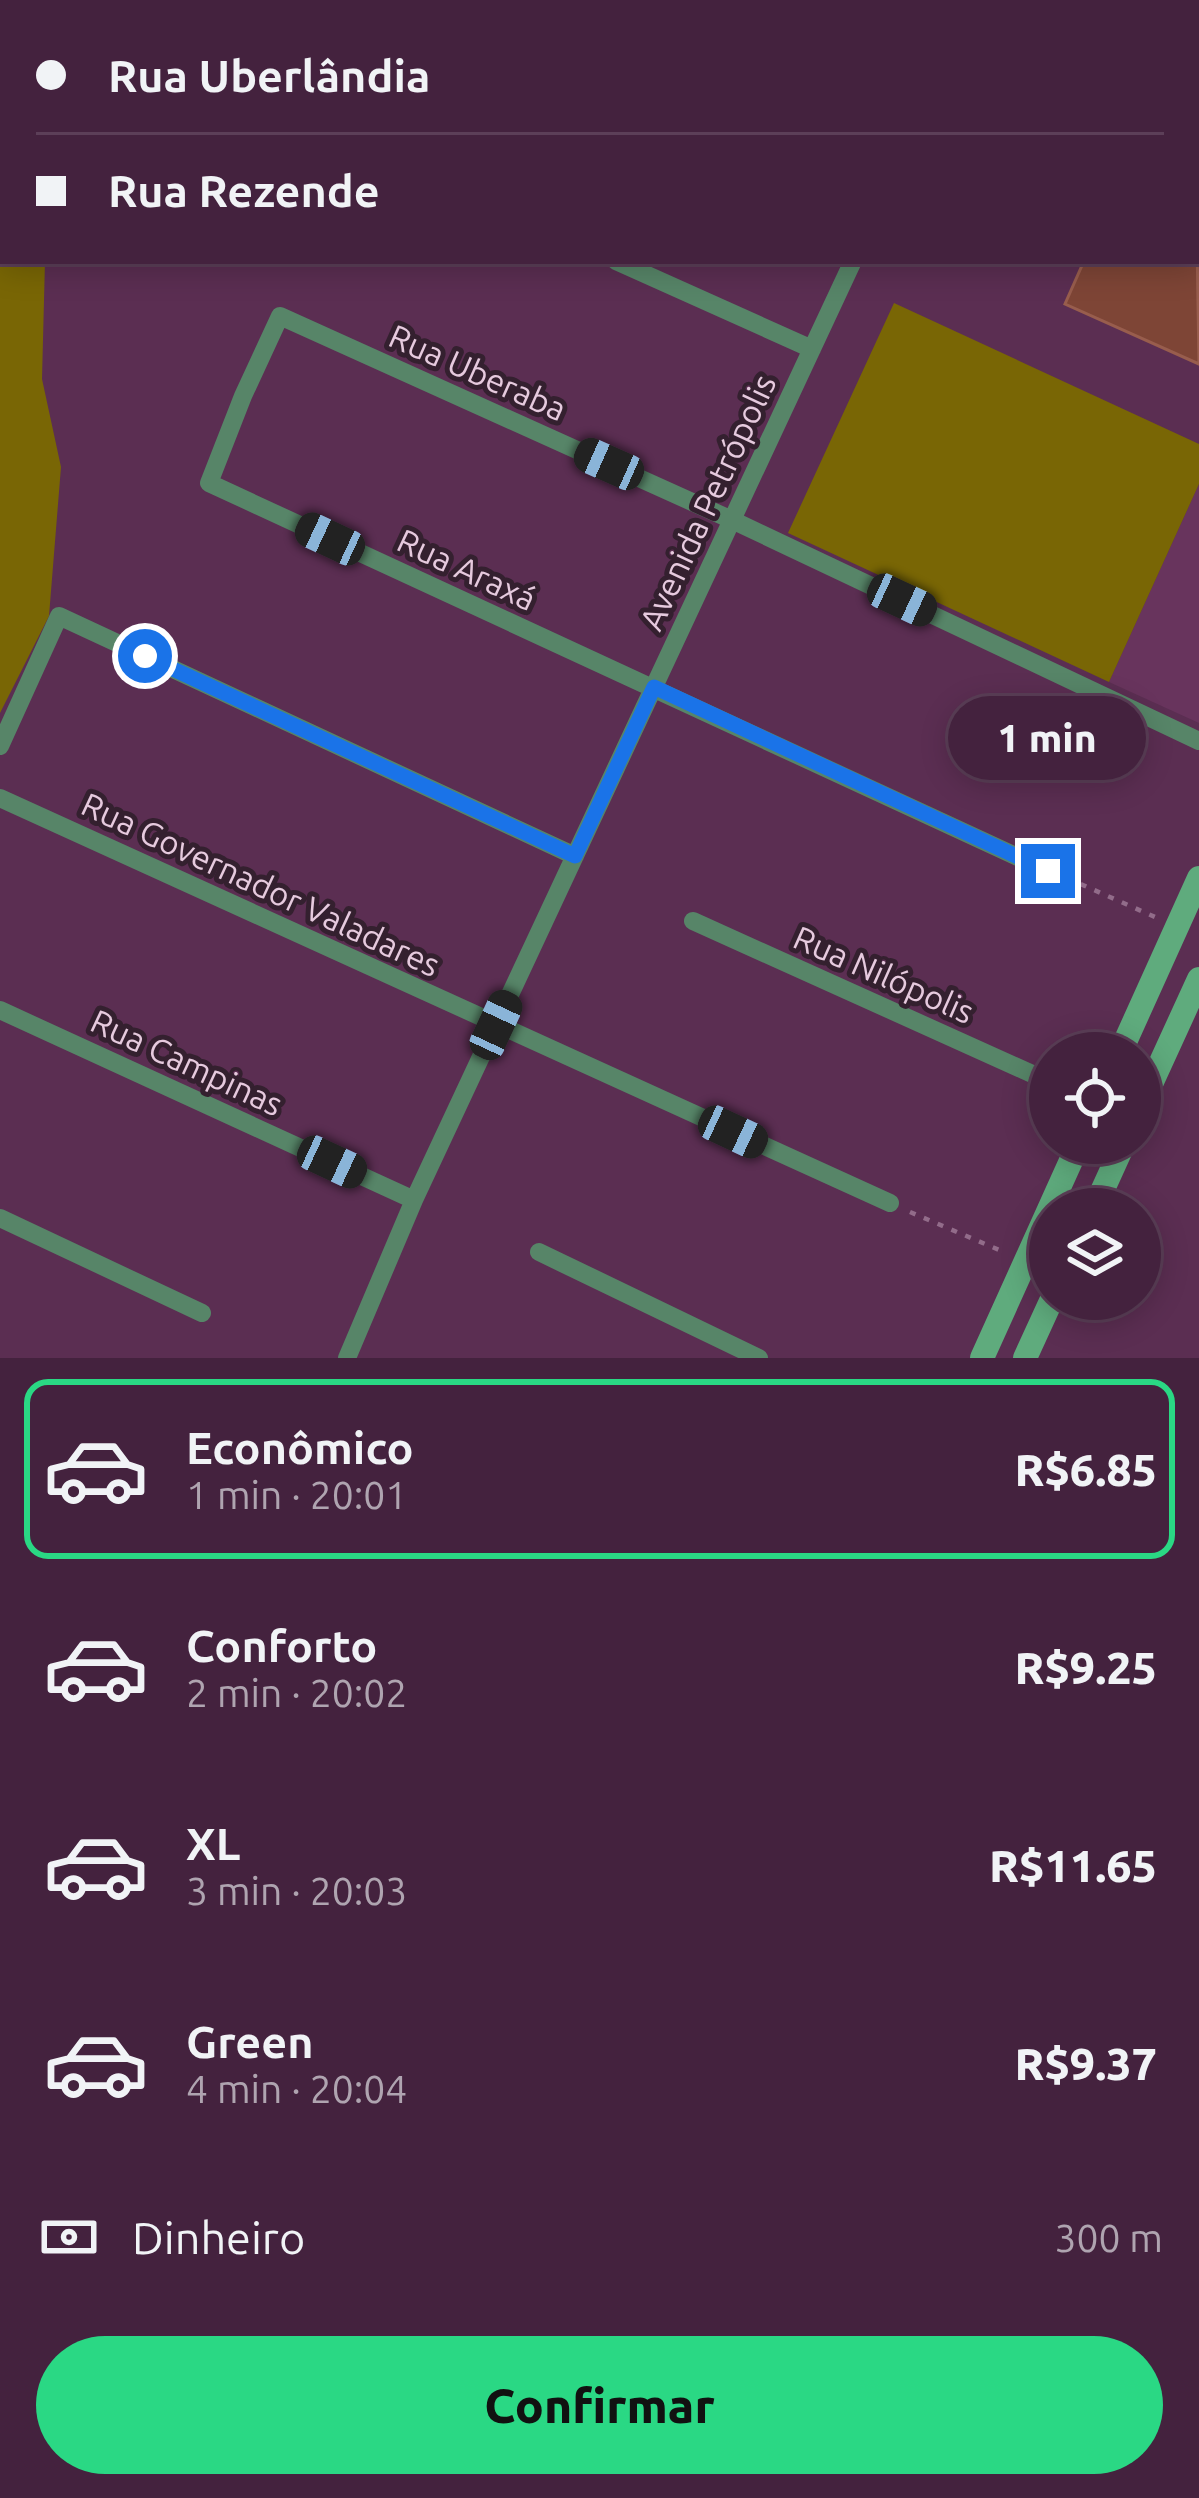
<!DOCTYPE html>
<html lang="pt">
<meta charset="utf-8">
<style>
body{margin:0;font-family:Ubuntu,sans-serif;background:#4b2a45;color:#f1f3f6;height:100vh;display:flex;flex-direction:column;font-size:45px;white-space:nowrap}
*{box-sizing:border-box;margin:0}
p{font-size:39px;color:#afa4b0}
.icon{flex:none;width:66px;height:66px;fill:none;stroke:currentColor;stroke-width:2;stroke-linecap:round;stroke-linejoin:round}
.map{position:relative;height:1358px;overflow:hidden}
.side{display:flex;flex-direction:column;background:#44223e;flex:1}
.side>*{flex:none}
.banner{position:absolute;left:0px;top:0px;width:1200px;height:264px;box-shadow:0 6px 30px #0003,0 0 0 3px #5c3f58;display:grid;align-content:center;height:264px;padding:0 36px;background:#44223e}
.controls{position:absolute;left:1029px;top:1032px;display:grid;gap:24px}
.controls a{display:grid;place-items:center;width:132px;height:132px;border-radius:50%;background:#44223e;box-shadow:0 6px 30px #0003,0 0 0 3px #5c3f58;font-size:60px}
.end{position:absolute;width:54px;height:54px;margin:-27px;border:15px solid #1a73e8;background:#fff;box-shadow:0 0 0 6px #fff}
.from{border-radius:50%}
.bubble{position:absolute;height:84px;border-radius:42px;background:#44223e;box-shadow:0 6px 30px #0003,0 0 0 3px #5c3f58;font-size:39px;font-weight:800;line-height:84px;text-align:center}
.car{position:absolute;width:36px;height:72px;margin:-36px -18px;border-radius:15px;box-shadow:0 0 9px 3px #0007;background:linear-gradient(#222 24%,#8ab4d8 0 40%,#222 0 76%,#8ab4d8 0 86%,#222 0)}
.banner b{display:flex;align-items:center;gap:42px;height:114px;font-size:45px}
.banner b+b{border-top:3px solid #5c3f58}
.banner i{width:30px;height:30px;background:#f1f3f6}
ul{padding:21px 0 0;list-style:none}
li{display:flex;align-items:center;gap:36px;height:180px;margin:0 24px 18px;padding:0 12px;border:6px solid transparent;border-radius:24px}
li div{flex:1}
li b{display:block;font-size:45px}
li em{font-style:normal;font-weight:800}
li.on{border-color:#2ad884}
li>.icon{width:108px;height:108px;stroke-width:1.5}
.pay{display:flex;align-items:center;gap:30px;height:132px;padding:0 36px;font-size:45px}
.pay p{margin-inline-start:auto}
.cta{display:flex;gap:24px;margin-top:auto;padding:24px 36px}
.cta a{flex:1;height:138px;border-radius:72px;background:#2ad884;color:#111;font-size:48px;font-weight:800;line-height:138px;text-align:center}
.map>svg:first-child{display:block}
</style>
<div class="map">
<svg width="1199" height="1358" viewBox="0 0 1199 1358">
<rect width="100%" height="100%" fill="#5b2e52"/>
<path fill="#68345d" d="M1199 484V723L1109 682Z"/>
<path fill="#796605" d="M0 0H64V3H3V261H45L42 379 61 467 49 616 0 713Z
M894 303 1199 444V484L1109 682 788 533Z"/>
<path fill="#7e4536" stroke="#985d4d" stroke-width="3" d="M1030 0H1199V215L1197 3H1029Z
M1197 242 1199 364 1065 304 1084 261H1197Z"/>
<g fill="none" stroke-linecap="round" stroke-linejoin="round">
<path stroke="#926c8a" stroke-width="4.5" stroke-dasharray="6 9" stroke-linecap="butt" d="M1067 878 1155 917
M910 1212 1004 1252"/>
<path stroke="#578568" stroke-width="18" d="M475 0 481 3
M924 0 931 3
M229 3 230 0
M973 3 974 0
M616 261 812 349
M0 746 59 616 575 856
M0 798 890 1203
M1048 871 209 483 243 396 280 316 732 520 1199 741
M693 921 1050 1082
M0 1010 414 1200
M0 1218 202 1313
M539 1252 759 1358
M347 1358 414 1200 853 261"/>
<path stroke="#5fab7d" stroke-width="24" d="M1120 1053 1199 878
M1140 1108 1199 979
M1094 1209 1124 1143
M982 1358 1079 1143
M1025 1358 1052 1299"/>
</g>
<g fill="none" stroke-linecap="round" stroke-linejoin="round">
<path stroke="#1a73e8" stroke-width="15" d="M145 656 575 856 654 687 1048 871"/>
</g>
<g text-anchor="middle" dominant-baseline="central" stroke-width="10" stroke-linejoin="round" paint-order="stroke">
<g font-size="33" fill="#e6cade" stroke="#34202f">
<text transform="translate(478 372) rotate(24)">Rua Uberaba</text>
<text transform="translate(707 502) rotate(-65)">Avenida Petrópolis</text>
<text transform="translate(467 569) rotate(25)">Rua Araxá</text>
<text transform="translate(261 884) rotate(25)">Rua Governador Valadares</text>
<text transform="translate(884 974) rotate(24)">Rua Nilópolis</text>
<text transform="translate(187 1062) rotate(25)">Rua Campinas</text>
</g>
</g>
</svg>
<div class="controls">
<a><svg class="icon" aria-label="locate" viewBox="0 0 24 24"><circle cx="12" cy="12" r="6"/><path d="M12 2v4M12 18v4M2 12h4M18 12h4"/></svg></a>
<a><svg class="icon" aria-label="layers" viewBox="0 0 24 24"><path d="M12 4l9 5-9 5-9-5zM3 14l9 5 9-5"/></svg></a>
</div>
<i class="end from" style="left:145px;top:656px"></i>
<i class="end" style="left:1048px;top:871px"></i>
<div class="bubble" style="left:948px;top:696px;width:198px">1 min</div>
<i class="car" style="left:609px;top:464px;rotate:294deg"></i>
<i class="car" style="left:330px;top:539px;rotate:295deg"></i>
<i class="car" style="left:902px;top:600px;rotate:115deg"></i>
<i class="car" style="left:496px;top:1025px;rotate:25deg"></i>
<i class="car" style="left:733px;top:1132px;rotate:115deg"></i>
<i class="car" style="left:332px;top:1162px;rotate:115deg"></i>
<div class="banner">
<b><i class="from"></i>Rua Uberlândia</b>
<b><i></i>Rua Rezende</b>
</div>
</div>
<section class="side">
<ul>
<li class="on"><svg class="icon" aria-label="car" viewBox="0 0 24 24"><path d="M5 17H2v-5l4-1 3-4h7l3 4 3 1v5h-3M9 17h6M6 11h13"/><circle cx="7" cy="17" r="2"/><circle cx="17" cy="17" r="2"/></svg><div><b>Econômico</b><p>1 min · 20:01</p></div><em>R$6.85</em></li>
<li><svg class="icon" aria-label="car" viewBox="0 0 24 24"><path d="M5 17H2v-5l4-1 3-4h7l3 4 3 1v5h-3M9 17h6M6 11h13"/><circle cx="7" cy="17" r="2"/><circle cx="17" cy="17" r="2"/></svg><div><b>Conforto</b><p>2 min · 20:02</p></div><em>R$9.25</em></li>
<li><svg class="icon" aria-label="car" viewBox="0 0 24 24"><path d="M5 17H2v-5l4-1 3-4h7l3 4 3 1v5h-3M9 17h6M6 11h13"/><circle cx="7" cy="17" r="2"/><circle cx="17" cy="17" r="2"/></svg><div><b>XL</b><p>3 min · 20:03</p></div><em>R$11.65</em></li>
<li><svg class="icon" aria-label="car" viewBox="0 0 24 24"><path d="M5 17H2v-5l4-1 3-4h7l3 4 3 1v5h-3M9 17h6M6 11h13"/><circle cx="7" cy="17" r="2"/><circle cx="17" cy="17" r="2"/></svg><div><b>Green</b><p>4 min · 20:04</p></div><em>R$9.37</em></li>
</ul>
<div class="pay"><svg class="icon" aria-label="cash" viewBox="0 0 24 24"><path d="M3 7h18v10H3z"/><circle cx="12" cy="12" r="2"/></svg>Dinheiro<p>300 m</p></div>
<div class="cta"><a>Confirmar</a></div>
</section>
